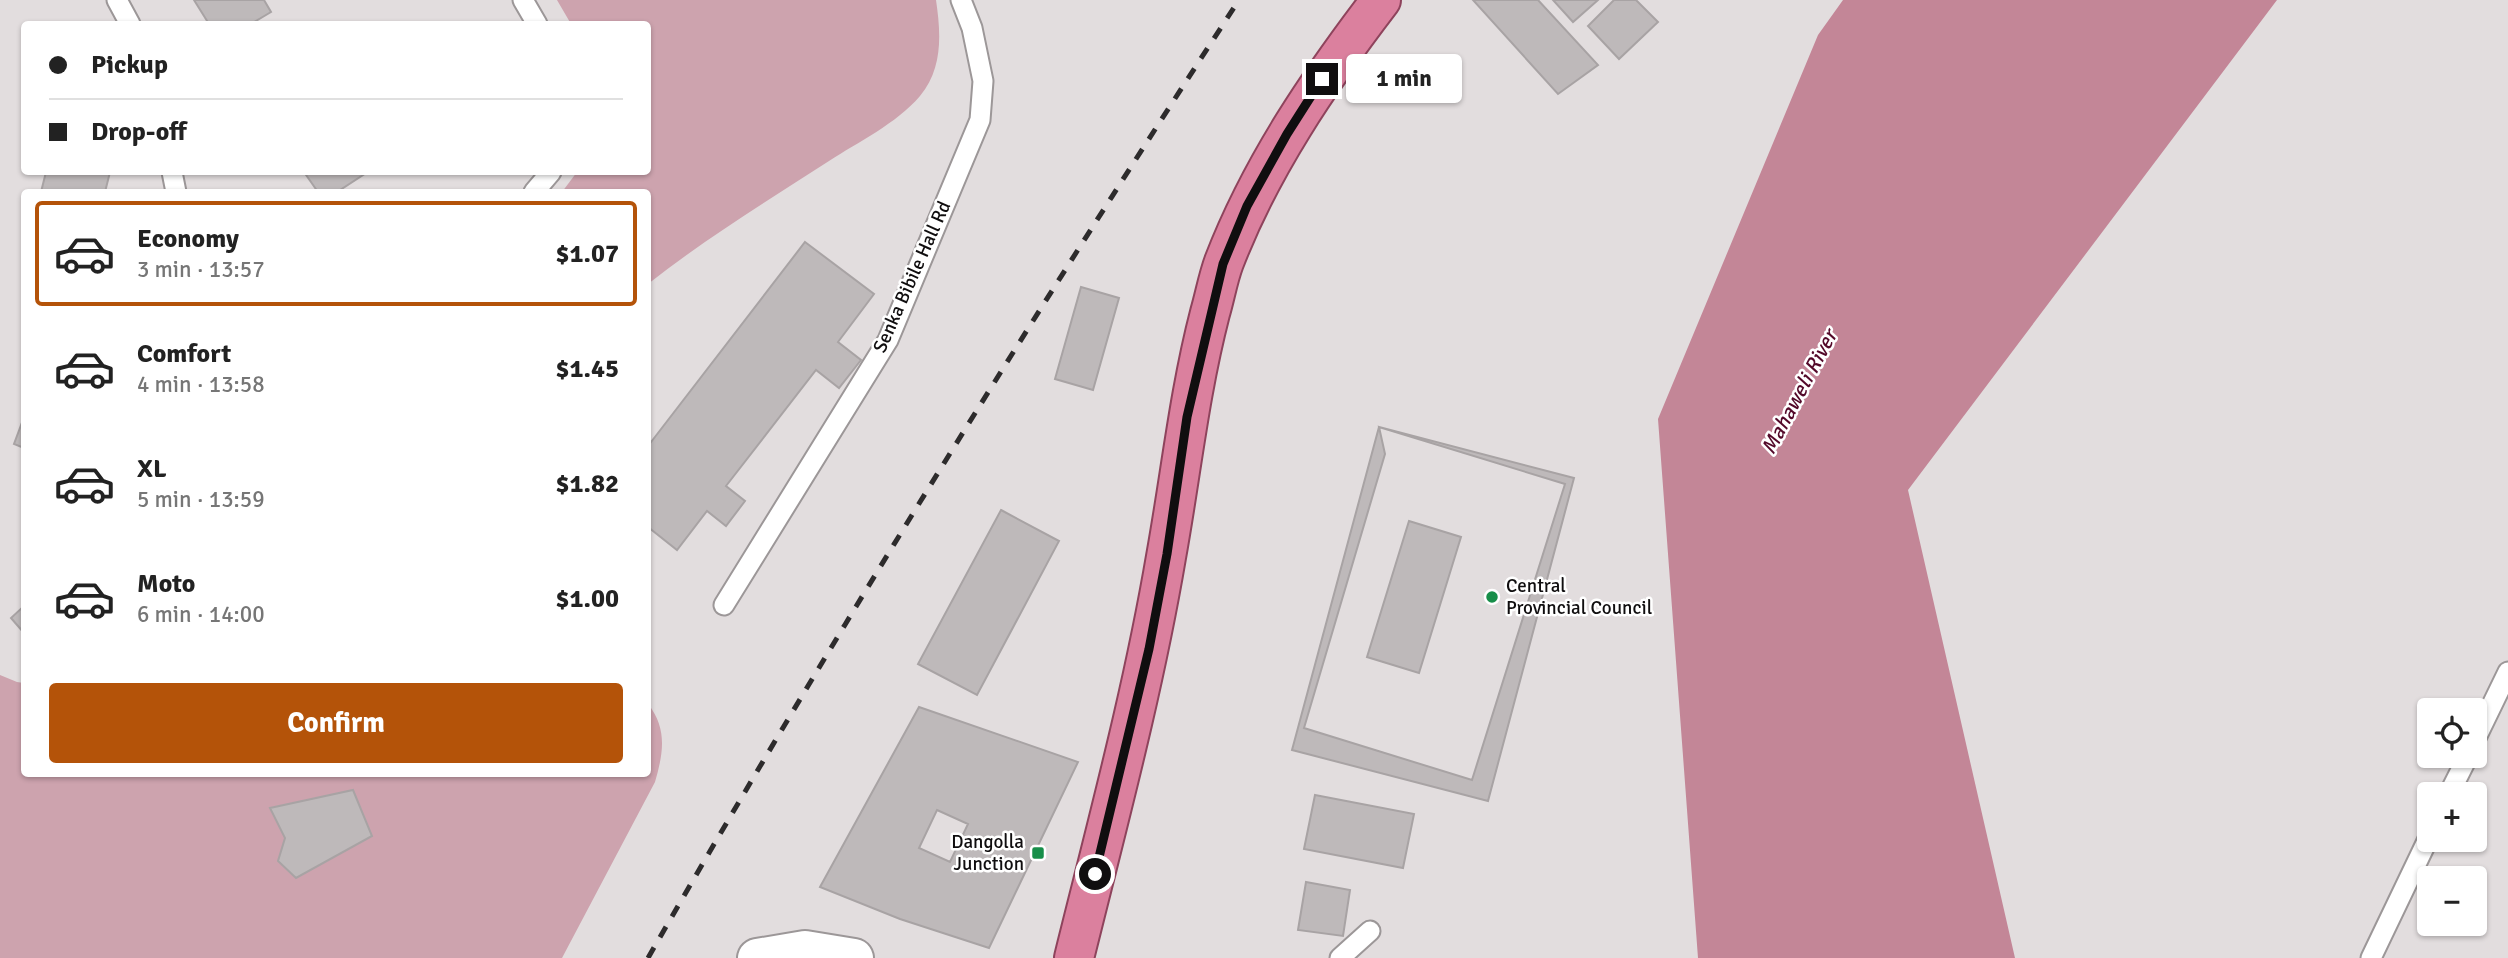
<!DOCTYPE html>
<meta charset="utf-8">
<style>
body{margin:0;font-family:Signika,sans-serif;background:#f2f2f2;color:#222;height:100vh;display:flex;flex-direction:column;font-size:26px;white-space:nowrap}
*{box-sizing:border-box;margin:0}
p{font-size:23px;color:#767676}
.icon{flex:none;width:38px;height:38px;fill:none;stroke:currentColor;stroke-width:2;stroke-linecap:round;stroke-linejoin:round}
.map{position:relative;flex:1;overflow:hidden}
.side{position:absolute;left:21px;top:189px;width:630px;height:588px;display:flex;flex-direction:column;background:#fff;border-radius:7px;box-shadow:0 2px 5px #0004}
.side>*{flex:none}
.guide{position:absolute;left:21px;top:21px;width:630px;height:154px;border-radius:7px;box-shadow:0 2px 5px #0004;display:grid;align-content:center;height:154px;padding:0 28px;background:#fff}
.tools{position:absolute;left:2417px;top:698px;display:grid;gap:14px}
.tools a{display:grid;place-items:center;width:70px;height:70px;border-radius:7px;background:#fff;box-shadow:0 2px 5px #0004;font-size:35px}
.end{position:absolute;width:32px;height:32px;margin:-16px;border:9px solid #100e0f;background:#fff;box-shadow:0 0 0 4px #fff}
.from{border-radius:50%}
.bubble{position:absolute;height:49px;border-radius:7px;background:#fff;box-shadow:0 2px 5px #0004;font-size:23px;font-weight:700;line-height:49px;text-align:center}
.guide b{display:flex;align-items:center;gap:24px;height:66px;font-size:26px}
.guide b+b{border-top:2px solid #e0e0e0}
.guide i{width:18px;height:18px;background:#222}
ul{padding:12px 0 0;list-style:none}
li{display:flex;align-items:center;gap:21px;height:105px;margin:0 14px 10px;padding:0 14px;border:4px solid transparent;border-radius:7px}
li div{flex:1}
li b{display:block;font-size:26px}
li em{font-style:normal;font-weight:700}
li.active{border-color:#b45309}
li>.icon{width:63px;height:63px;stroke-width:1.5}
.cta{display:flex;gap:14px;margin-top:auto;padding:14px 28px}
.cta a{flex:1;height:80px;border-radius:7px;background:#b45309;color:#fff;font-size:28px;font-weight:700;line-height:80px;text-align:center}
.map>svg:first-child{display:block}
</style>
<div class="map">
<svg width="2508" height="958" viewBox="0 0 2508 958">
<rect width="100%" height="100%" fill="#e2ddde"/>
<path fill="#cda3ae" d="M557 0H936C941 34 943 68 920 96 896 124 858 142 829 161 767 201 705 239 648 284V192H562L577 172H648V24H571Z
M0 675 17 682 24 683V774H648V704C668 729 663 754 655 782L562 958H0Z"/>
<path fill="#c38697" d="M1843 0H2277L1908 490 2015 958H1698L1658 419 1818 35Z"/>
<path fill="#beb9ba" stroke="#a8a3a4" stroke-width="2" fill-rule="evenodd" d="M194 0H264L271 12 251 24H209Z
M1473 0H1538L1598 65 1558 94Z
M1553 0H1598L1573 22Z
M1614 0H1636L1658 22 1619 59 1588 26Z
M46 172H110L105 192H41Z
M304 172H365L366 173 337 192H318Z
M805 242 874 294 838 342 861 360 839 388 816 370 726 486 745 501 726 526 707 511 677 550 648 527V446Z
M1081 287 1119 298 1093 390 1055 379Z
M24 417V448L14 444Z
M1379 427 1574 478 1488 801 1292 750ZM1409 521 1461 537 1419 673 1367 657Z
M1379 427 1565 484 1472 780 1304 728 1385 454Z
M1001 510 1059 541 977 695 918 664Z
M24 606V633L11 618Z
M919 707 1078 762 989 948 900 919 820 887ZM937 810 968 824 950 862 919 848Z
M353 790 372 836 296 878 278 861 285 838 270 808Z
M1315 795 1414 814 1403 868 1304 849Z
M1306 882 1350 890 1343 936 1298 930Z"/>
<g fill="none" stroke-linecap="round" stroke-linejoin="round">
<g stroke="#9c9798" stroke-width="23">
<path id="service" d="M117 0 130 24
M523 0 537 24
M172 172 176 192
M534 192 551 172
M724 605 888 340 980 120 983 81 972 28 961 0
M2474 742 2508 672
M2449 794 2468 756
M1340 958 1370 931
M2371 958 2429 837"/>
</g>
<g stroke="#9c9798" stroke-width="42">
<path id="tertiary" d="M757 958 805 950 854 958"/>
</g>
<g stroke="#8e435c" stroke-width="42">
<path id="trunk" d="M1074 958C1107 825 1143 692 1166 557 1181 474 1189 394 1210 313 1215 296 1218 278 1224 262 1261 166 1319 81 1381 0"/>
</g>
<use href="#service" stroke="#fff" stroke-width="19"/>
<use href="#tertiary" stroke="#fff" stroke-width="38"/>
<use href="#trunk" stroke="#db809e" stroke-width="38"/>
<path stroke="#2d2b2c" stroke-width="5" stroke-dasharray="12 12" stroke-linecap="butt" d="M648 958C835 633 1034 314 1239 0"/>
</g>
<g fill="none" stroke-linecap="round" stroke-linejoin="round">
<path stroke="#100e0f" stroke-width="9" d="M1095 874 1149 649 1167 554 1187 417 1223 264 1247 206 1287 134 1322 79"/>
</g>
<g fill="#178e49" stroke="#fff" stroke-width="2.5">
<circle cx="1492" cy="597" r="7"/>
<rect x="1031" y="846" width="14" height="14" rx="3.5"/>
</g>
<g text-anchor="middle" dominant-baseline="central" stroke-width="5" stroke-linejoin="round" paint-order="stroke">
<g font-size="19" fill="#100e0f" stroke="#fff">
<text transform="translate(912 277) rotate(-66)">Senka Bibile Hall Rd</text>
</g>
<g font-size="19" fill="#100e0f" stroke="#fff" text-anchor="start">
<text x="1506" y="586">Central<tspan x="1506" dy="22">Provincial Council</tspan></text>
<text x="1024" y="842" text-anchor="end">Dangolla<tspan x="1024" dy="22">Junction</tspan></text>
</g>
<g font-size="21" font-style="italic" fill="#530829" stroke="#fff">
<text transform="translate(1799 392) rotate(-62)">Mahaweli River</text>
</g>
</g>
</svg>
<div class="tools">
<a><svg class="icon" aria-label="locate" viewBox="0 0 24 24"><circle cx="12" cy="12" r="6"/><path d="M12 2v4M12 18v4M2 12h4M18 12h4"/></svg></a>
<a>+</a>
<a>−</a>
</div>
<i class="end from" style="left:1095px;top:874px"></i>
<i class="end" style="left:1322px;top:79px"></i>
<div class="bubble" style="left:1346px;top:54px;width:116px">1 min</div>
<div class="guide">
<b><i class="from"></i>Pickup</b>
<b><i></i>Drop-off</b>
</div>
<section class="side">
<ul>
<li class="active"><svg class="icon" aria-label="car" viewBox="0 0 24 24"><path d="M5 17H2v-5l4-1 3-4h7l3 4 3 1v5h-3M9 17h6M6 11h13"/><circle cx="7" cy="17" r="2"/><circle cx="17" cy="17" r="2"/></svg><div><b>Economy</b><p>3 min · 13:57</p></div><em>$1.07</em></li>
<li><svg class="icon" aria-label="car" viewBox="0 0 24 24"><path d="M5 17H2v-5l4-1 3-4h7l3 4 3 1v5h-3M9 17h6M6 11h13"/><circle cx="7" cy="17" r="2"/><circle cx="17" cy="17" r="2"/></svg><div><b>Comfort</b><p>4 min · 13:58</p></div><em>$1.45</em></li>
<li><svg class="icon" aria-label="car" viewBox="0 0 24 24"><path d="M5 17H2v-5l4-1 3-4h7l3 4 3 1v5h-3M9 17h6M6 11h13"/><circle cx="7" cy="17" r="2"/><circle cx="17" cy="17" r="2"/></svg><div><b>XL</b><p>5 min · 13:59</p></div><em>$1.82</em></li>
<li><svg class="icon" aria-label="car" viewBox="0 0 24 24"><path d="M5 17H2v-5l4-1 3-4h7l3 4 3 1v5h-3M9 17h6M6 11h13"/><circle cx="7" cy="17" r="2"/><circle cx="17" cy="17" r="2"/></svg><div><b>Moto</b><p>6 min · 14:00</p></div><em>$1.00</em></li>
</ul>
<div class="cta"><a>Confirm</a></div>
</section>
</div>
